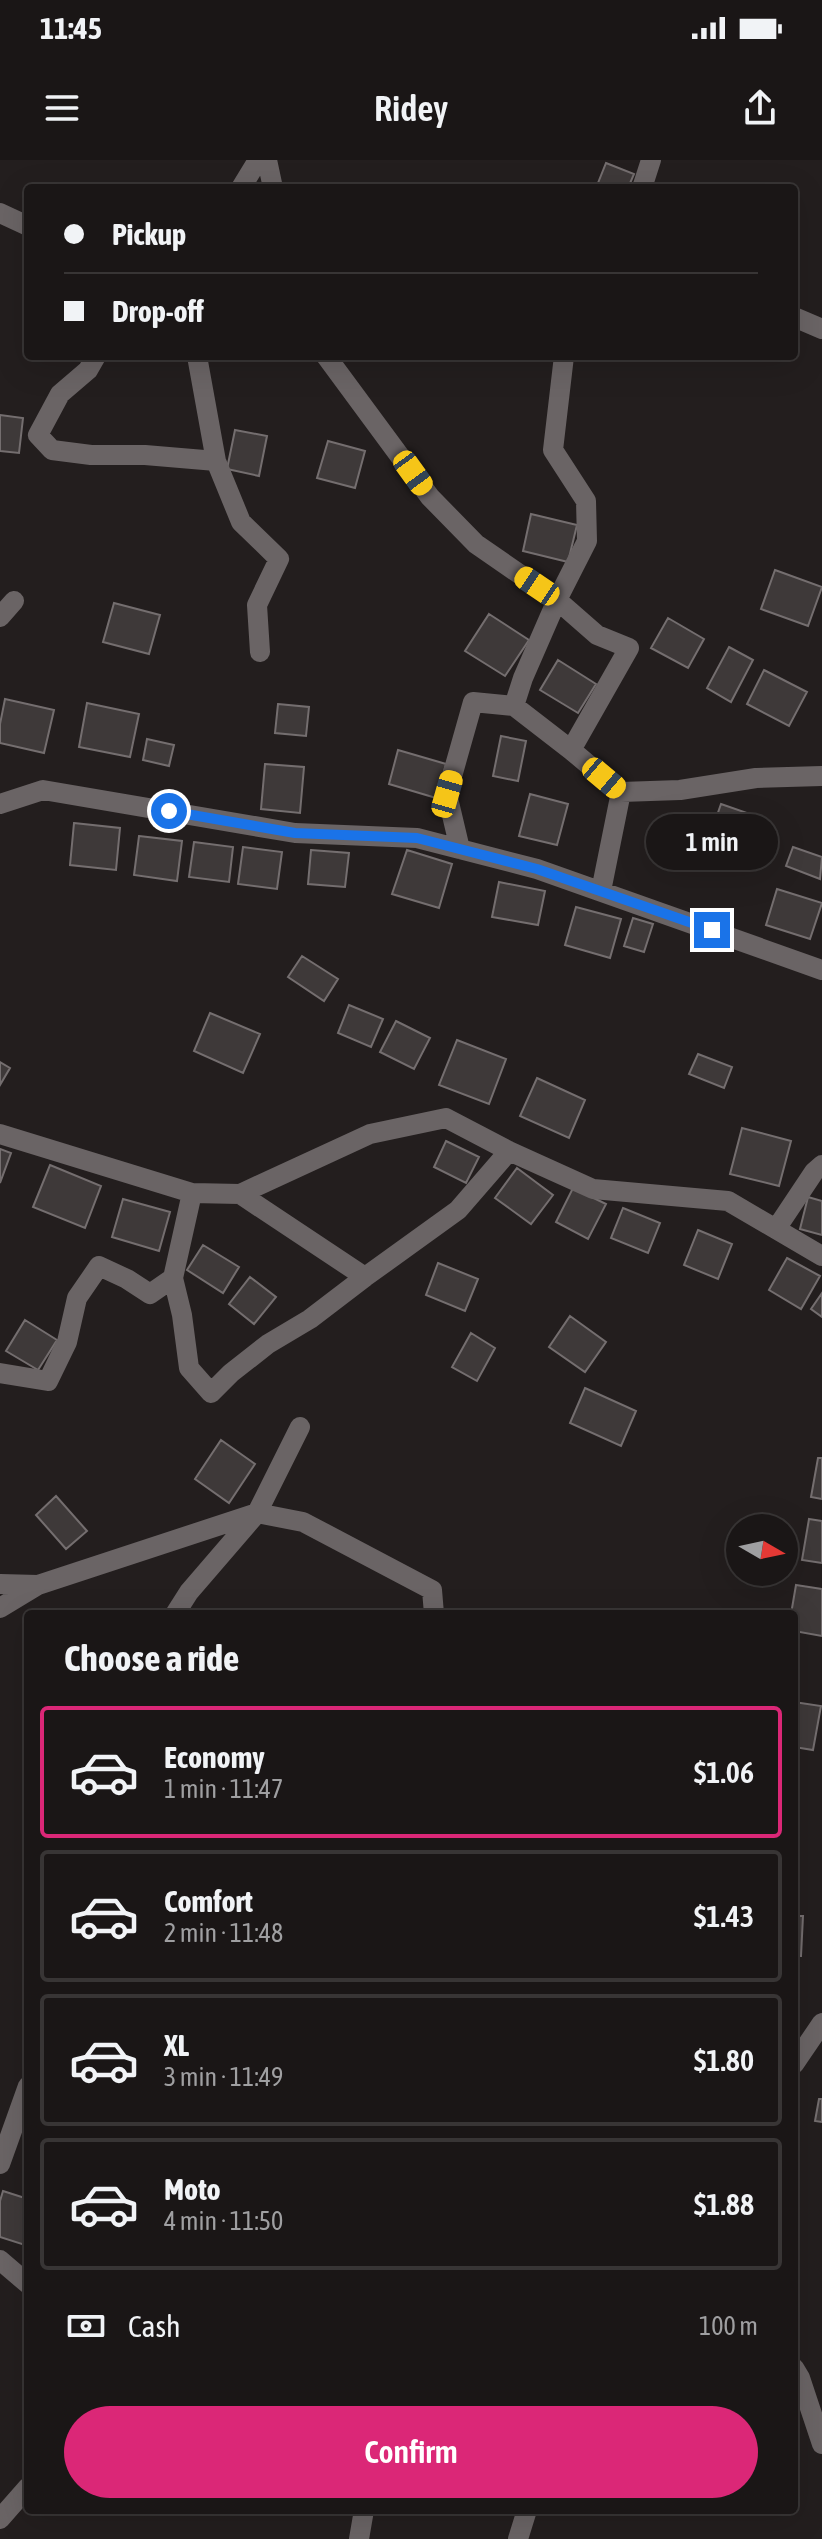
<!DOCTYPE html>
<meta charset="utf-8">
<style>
body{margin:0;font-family:"Asap Condensed",sans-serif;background:#231f1f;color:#f1f3f6;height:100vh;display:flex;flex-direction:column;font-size:30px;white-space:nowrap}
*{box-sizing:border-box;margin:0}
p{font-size:26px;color:#9f9fa1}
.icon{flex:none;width:44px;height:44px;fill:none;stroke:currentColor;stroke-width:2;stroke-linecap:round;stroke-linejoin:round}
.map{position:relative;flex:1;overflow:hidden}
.details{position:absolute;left:24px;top:1450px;width:774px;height:904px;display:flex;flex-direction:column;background:#1a1616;border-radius:8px;box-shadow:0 8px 32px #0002,0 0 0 2px #383535}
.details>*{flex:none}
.top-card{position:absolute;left:24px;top:24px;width:774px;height:176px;border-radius:8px;box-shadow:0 8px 32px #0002,0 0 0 2px #383535;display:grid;align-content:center;height:176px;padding:0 40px;background:#1a1616}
.needle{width:52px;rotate:99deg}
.tools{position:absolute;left:726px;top:1354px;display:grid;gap:16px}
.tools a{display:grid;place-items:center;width:72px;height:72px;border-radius:50%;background:#1a1616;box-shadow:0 8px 32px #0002,0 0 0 2px #383535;font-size:40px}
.end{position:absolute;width:36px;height:36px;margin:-18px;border:10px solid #1a73e8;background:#fff;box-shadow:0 0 0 4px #fff}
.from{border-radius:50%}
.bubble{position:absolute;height:56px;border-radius:28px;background:#1a1616;box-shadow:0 8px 32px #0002,0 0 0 2px #383535;font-size:26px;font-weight:600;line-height:56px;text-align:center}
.car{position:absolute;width:24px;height:48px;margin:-24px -12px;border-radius:10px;box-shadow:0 0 6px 2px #0007;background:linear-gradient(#f5c518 24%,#345 0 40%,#f5c518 0 76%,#345 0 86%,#f5c518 0)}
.top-card b{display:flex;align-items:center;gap:28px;height:76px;font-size:30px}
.top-card b+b{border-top:2px solid #383535}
.top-card i{width:20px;height:20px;background:#f1f3f6}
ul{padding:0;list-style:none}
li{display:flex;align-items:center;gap:24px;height:132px;margin:0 16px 12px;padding:0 24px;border:4px solid #383535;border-radius:8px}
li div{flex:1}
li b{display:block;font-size:30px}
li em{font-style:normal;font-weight:600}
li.current{border-color:#db2777}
li>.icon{width:72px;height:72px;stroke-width:1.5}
h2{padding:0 40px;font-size:36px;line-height:96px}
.pay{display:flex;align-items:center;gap:20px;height:88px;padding:0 40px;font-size:30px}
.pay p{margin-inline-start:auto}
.button{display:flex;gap:16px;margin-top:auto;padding:16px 40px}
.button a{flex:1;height:92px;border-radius:48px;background:#db2777;color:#fff;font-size:32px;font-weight:600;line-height:92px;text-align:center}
.status{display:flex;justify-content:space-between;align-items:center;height:56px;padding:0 40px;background:#1a1616;direction:ltr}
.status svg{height:22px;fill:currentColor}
header{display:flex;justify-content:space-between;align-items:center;height:104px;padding:0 40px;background:#1a1616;font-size:36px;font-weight:600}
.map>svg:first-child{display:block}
</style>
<div class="status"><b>11:45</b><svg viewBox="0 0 49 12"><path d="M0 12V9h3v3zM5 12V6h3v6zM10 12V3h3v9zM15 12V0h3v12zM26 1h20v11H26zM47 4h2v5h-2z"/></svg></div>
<header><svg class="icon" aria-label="menu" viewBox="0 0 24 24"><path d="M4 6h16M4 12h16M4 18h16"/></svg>Ridey<svg class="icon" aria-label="share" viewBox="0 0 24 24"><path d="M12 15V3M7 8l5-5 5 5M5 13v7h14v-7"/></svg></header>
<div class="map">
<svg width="822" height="2379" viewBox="0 0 822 2379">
<rect width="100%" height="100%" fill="#231e1e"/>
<path fill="#3e3939" stroke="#746e6f" stroke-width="2" d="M606 3 634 14 628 28H596Z
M0 255 23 258 19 293 0 291Z
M235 270 267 276 259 316 227 309Z
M328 281 365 291 355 328 317 318Z
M531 354 577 365 568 402 523 391Z
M775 410 822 427 808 466 761 449Z
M114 443 160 455 149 494 103 482Z
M489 454 529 480 505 516 465 491Z
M668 458 704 479 688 508 651 488Z
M729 487 753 500 731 542 707 528Z
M558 500 596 524 578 553 540 530Z
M764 510 807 532 789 566 747 544Z
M5 539 54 550 44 593 0 583V564Z
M87 543 139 554 130 597 79 587Z
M278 544 309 547 306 576 275 573Z
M501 576 526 581 518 621 493 616Z
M147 579 174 585 169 606 143 600Z
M398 590 446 604 436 638 389 624Z
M265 604 304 607 300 653 261 649Z
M530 634 568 644 557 685 519 676Z
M721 644 750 654 741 678 713 667Z
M74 663 120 668 116 710 70 705Z
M139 676 182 681 177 721 134 715Z
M194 682 233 687 229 722 189 717Z
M243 687 282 692 277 729 238 724Z
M793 687 822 697 820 719 786 706Z
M311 690 349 693 345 727 308 724Z
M407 690 452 704 439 748 392 734Z
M499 722 545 731 538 765 492 757Z
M777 729 822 743 810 779 766 765Z
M576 747 621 759 610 798 565 785Z
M633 758 653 764 644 792 624 786Z
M302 796 338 819 324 841 288 817Z
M349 845 383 859 371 887 338 873Z
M210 853 260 874 243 913 194 891Z
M396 861 430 878 414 909 380 892Z
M457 880 506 899 489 944 439 925Z
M698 894 732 907 724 928 689 914Z
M0 902 10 908 0 925Z
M537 918 585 940 569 978 520 956Z
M742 968 791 981 779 1026 730 1014Z
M446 981 479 997 466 1023 434 1007Z
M0 989 11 993 0 1023Z
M50 1005 101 1026 85 1068 33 1047Z
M517 1008 553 1035 531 1064 495 1038Z
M573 1028 606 1044 588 1079 556 1062Z
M808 1037 822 1041V1075L800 1069Z
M123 1039 170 1052 159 1091 112 1077Z
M623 1048 660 1063 648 1093 611 1078Z
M698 1070 732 1084 718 1119 684 1105Z
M203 1085 239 1107 223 1133 187 1110Z
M787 1098 820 1116 801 1149 769 1130Z
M438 1103 478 1119 465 1151 426 1135Z
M250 1117 276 1137 254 1164 229 1144Z
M822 1133V1157L811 1149Z
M570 1156 606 1182 585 1212 549 1187Z
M25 1160 57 1180 38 1210 6 1191Z
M471 1173 495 1188 477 1221 452 1207Z
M585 1228 636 1251 621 1286 570 1263Z
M221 1280 255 1304 229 1343 195 1319Z
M818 1298H822V1339L811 1337Z
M56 1336 87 1371 66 1389 36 1355Z
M809 1359 822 1361V1403L802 1400Z
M796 1425 822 1429V1476L794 1471V1454H791Z
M794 1542 821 1546 813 1590 794 1587Z
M794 1756H803L801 1796H794Z
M819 1939H822V1962L815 1961Z
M3 2031 28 2039V2086L0 2077V2041Z"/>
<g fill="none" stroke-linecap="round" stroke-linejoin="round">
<path stroke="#6a6465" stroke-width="20" d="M267 0 273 28
M241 28 258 0
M642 28 651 0
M0 53 28 66
M794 157 822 169
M96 196 88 210 60 234 38 275 52 290 91 295H145L216 301 197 196
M326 196 430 337 476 384 557 440 587 381 586 341 553 290 564 196
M216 301 241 362 279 399 257 445 260 492
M0 457 14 441
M514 546 523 518 557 440 597 475 629 488 571 590 621 632
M0 644 43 630 295 673 417 678 537 709 822 810
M460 689 447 634 473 542 514 546 571 590
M601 731 621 632 680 630 756 618 822 616
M0 974 192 1033 240 1034 370 974 446 958 509 991 593 1029 728 1041 822 1096
M776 1069 814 1012 822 1005
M365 1117 458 1050 509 991
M173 1118 182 1155 189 1208 211 1233 231 1213 268 1184 310 1159 365 1117 240 1034
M0 1213 48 1221 67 1182 77 1138 99 1106 127 1119 150 1134 173 1118 192 1033
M0 1424 38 1425 257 1353 300 1267
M0 1448 38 1425
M175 1454 189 1432 257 1353 303 1362 432 1430 434 1454
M794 1904 822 1863
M0 2004 28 1926
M0 2100 28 2124
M794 2208 800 2218 822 2284
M0 2359 28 2327
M359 2379 364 2350
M518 2379 527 2350"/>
</g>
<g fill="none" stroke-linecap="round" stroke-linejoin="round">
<path stroke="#1a73e8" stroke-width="10" d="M169 651 295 673 417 678 537 709 712 770"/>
</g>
</svg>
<div class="tools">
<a><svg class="needle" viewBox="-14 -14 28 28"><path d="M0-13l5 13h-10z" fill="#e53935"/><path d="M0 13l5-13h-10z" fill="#9f9fa1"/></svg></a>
</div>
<i class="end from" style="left:169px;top:651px"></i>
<i class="end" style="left:712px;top:770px"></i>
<div class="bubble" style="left:646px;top:654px;width:132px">1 min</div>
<i class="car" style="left:413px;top:313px;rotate:144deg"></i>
<i class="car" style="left:537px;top:426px;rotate:304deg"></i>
<i class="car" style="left:604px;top:618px;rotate:130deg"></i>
<i class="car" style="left:447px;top:634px;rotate:16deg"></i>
<div class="top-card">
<b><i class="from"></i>Pickup</b>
<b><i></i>Drop-off</b>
</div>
<section class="details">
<h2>Choose a ride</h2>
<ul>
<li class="current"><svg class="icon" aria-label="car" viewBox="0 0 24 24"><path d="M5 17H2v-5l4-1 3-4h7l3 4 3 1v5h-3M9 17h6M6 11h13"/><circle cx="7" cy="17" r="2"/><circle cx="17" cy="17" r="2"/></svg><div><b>Economy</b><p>1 min · 11:47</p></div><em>$1.06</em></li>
<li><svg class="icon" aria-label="car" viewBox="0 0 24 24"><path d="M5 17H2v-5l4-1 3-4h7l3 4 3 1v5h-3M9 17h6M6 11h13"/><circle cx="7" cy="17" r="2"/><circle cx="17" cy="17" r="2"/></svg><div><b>Comfort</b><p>2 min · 11:48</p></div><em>$1.43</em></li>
<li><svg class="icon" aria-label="car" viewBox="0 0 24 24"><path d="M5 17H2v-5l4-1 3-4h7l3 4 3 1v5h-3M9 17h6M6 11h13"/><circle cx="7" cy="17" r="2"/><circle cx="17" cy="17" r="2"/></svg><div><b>XL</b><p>3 min · 11:49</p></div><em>$1.80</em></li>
<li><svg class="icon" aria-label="car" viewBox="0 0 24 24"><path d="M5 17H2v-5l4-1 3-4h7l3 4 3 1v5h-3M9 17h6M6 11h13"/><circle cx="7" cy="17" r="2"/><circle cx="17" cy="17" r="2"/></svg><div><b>Moto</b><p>4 min · 11:50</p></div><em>$1.88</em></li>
</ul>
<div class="pay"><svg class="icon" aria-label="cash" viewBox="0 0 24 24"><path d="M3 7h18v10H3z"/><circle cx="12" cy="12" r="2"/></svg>Cash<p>100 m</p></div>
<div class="button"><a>Confirm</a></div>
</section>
</div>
